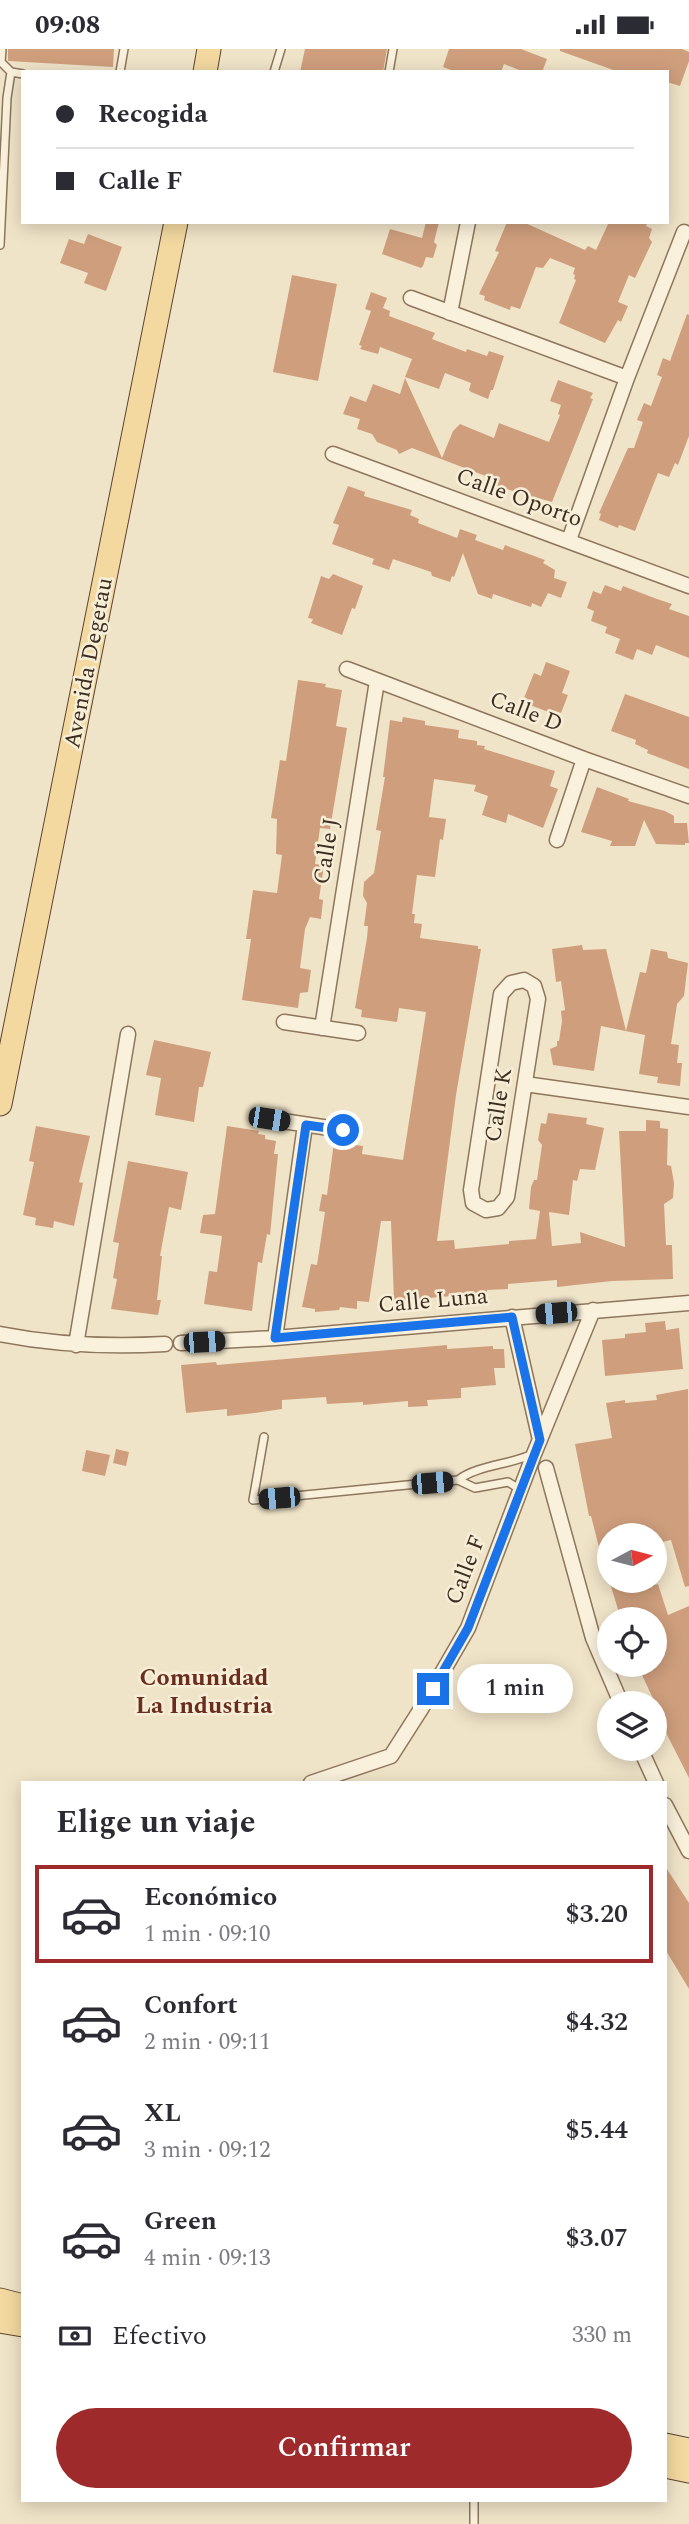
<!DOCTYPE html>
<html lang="es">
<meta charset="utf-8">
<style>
body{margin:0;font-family:Spectral,serif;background:#f7f7f7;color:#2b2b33;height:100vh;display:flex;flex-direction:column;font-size:26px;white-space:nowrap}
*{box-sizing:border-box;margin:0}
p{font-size:23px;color:#7c7c81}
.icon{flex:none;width:38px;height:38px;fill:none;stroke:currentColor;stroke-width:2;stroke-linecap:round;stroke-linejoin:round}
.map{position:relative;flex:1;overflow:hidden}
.panel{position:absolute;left:21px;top:1732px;width:646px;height:721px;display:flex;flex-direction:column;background:#fff;border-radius:0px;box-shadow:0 4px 18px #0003}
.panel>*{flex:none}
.guide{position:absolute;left:21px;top:21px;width:648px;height:154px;border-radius:0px;box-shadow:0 4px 18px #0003;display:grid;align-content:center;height:154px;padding:0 35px;background:#fff}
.needle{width:46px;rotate:83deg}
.tools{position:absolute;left:597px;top:1474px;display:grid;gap:14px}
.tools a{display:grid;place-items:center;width:70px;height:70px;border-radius:50%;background:#fff;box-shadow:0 4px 18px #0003;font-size:35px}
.end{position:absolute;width:32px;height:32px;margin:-16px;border:9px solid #1a73e8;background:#fff;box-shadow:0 0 0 4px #fff}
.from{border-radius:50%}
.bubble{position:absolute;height:49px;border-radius:24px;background:#fff;box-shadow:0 4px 18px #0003;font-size:23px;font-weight:600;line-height:49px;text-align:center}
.car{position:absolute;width:21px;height:42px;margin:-21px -10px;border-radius:9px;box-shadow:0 0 5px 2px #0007;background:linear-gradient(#222 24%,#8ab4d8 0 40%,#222 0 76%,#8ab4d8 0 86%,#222 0)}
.guide b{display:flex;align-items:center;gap:24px;height:66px;font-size:26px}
.guide b+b{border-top:2px solid #e1e1e2}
.guide i{width:18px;height:18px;background:#2b2b33}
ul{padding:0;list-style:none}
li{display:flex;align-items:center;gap:21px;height:98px;margin:0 14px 10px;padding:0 21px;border:4px solid transparent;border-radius:0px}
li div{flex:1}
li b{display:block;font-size:26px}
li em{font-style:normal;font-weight:600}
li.selected{border-color:#9e2a2b}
li>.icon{width:63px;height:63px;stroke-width:1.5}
h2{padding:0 35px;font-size:32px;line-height:84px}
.pay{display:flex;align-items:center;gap:18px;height:77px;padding:0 35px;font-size:26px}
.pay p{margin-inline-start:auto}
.button{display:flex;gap:14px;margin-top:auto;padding:14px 35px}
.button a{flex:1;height:80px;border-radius:42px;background:#9e2a2b;color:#fff;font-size:28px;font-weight:600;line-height:80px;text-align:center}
.status{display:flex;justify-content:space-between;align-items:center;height:49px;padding:0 35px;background:#fff;direction:ltr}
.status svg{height:19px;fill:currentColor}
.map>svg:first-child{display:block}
</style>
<div class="status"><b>09:08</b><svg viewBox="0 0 49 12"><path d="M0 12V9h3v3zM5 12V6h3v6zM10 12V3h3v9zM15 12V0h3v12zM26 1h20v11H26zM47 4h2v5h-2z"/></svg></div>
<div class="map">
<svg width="689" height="2475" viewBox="0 0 689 2475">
<rect width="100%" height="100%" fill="#f0e4c8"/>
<path fill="#cf9f7d" d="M8 0H114L113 18 8 12Z
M305 0H387L383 23H300Z
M449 0H521L547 10 542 23H524L504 15 501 23H456L443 18Z
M560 0H682L689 3V12L680 37 667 33V23H619L560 2Z
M426 173H439L434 193 437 196 433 209 426 208 423 217 421 219 382 205 390 180 422 189Z
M507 173H523L585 201 588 197 596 201 609 173H648L646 177 652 180 649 189 652 193 635 229 629 226 618 253 628 257 621 273 618 271 605 294 559 274 576 231 574 230 575 226 573 225 575 219 550 209 543 219 536 218 520 260 511 257 510 261 484 251 485 247 479 245 499 203 495 202Z
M88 185 122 198 106 242 84 234 88 224 60 214 69 190 84 195Z
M292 226 337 235 318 332 273 323Z
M371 243 387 249 383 259 390 262 389 267 435 284 432 290 466 303 467 300 487 307 489 302 504 307 493 341H491L488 350 471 343 469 341 471 334 445 324 439 340 405 328 412 310 380 298 378 305 360 300 362 297 359 296 371 262 365 260Z
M687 265 689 266V387L678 416 675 414 669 428 658 424 635 482 619 476 618 479 599 471 601 465 599 464 628 399H634L643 373 637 371 644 354 651 357 662 328 657 326 663 309 670 312Z
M405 329 442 409 453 382 460 375 494 389 499 374 549 393 560 366 558 365 561 356 550 352 558 331 593 344 590 349 593 350 552 453 489 435 491 429 412 399 399 405 397 401 377 393 372 385 357 380 360 370 343 365 350 347 366 353 373 335 400 345Z
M348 437 365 443 364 447 412 461 410 466 419 470 418 474 457 489 460 480 477 486 475 491 503 501 505 496 545 511 543 514 555 521 554 529 567 533 561 549 548 544 541 558 532 554 531 558 493 545 492 550 478 545 463 504 454 528 452 527 450 533 432 527 431 523 393 510 389 521 372 515 374 510 332 495 339 476 333 474Z
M333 525 363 537 355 560 352 559 342 586 311 574 313 570 308 569 321 527 329 530Z
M605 536 621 542 623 537 657 550 672 555 669 560 689 567V609L656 596 652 606 637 600 633 611 615 604 620 590 605 584 607 578 591 572 594 562 587 559 593 542 601 545Z
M546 613 570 622 562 644 568 646 561 664 552 661 551 664 530 656 532 652 524 649 534 624 541 627Z
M298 631 326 635 325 638 342 641 336 677 347 679 330 780 320 779 315 815 324 816 319 850 323 851 321 870 310 868 305 880 300 919 311 921 308 943 300 944 298 959 242 951 251 890H246L253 841 277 844 282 806 276 805 277 770 271 769 280 711 286 712Z
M625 645 689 668V720L647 704 648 701 635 695 636 691 611 682Z
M403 668 425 672V676L459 681 458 689 477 692V696L485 697 484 700 555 722 550 737 558 740 543 779 508 765 506 774 482 766 488 747 474 742 476 736 434 730 429 768 446 770 443 791 440 790 435 828 417 826 412 865H415L414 874 422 875 420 889 478 897V900H481L456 1046 437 1192 454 1191 455 1200 509 1195V1192L536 1190 540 1162 529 1160 531 1138 534 1131H537L542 1096 538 1091 541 1074 546 1075 548 1064 587 1069 586 1075 604 1079 595 1121 580 1120 577 1132 573 1131 569 1166 549 1163 552 1197 581 1194 580 1183 625 1198 619 1082H646V1071L660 1072V1079L668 1080 667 1116 671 1117 674 1134 673 1149 664 1155 666 1196H672L673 1230 612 1232 557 1238V1231L508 1235V1240L487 1241V1244L394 1252 391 1172H381L369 1253 357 1252V1260L340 1258 339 1261 315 1263V1260L302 1258 311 1215 317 1216 325 1163 319 1162 322 1145 327 1146 334 1093 363 1097 362 1105 403 1111 426 963 399 959 397 973 361 968 362 961 355 959 367 889 368 877H364L367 854 363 847 364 833 374 824 381 782 376 781 385 728H383L390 671 402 673Z
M597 738 629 750 628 752 665 762 674 767V774H687L689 794H685V796L656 795 644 771 635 797H610L612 792 581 783Z
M582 896 583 901 606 900 626 982 640 923 646 924 651 900 667 903 668 909 688 914 684 947 677 955 671 995 679 996 677 1014H682L680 1037 657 1034 658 1028 639 1025 645 986 601 977 594 1022 553 1016 550 1000 557 997V992H559L562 972 561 962 565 961 561 932 556 933 552 900Z
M154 991 211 1003 203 1038H199L194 1073 155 1066 161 1029 146 1026Z
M36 1077 90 1087 79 1133 83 1134 74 1177 54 1172 53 1179 35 1176 36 1169 23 1166 34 1113 29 1112Z
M227 1077 259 1082 258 1085 265 1086V1090L276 1092 274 1105H278L270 1186 267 1185 262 1214 258 1213 252 1262 204 1255 209 1222 217 1223 222 1187 200 1184 203 1166 215 1165Z
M128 1112 188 1123 181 1161 169 1158 160 1207H162L157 1251H161L158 1266 111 1260 117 1230 113 1229 119 1194 113 1193Z
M665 1272 666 1281 679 1279 683 1320 605 1327 602 1291 625 1289V1285L646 1283 645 1274Z
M447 1296V1300L493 1297V1300H504L505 1319H494L496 1336 461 1339V1349L427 1351 428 1357 408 1358V1352L363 1356V1353L327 1355 326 1348 282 1351V1360L255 1364 227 1367V1360L186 1364 181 1316 216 1313 217 1316Z
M688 1340 689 1537 685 1538 671 1491 654 1495V1486H609V1517L604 1518 591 1467H589L575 1395 612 1389 606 1354 625 1351V1354L657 1351 656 1346Z
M116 1400 129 1403 126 1417 113 1414Z
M86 1401 110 1406 105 1427 82 1422Z
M609 1531H653L654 1536 658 1535 668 1566 689 1557V1729L658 1668 661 1667 637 1615H654V1570H621Z
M665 1817 689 1854V1940L665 1900Z"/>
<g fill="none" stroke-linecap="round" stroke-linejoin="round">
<g stroke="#8d765c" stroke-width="10">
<path id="lane" d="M2 0 1 13 11 23
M120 23 124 0
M274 23 281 0
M389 23 393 0
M0 196 7 49 11 23 23 25
M264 1388 253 1451 458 1431
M521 1441 508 1433 475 1439 458 1431C478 1416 509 1416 533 1405
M474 2452V2475"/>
</g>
<g stroke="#8d765c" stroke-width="17">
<path id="street" d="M411 249 627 329
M450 264 468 173
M333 405 689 537
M569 491 627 329 684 183
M347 620 584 710 689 747
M557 791 584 710
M524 931 534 937 538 950 507 1148 498 1159 486 1161 473 1154 471 1141 501 945 511 934Z
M284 973 358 984
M322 979 377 632
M525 1035 689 1058
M269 1070 343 1081
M512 1268 540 1391
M0 1285C56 1296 109 1298 165 1295
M275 1289 305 1076
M181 1294 275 1289 689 1254
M76 1296 128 985
M546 1419 593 1589 621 1654
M640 1699 656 1734
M311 1734 391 1707 421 1660 468 1579 534 1405 593 1261
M665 1756 689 1802"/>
</g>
<g stroke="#5b4430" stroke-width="25">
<path id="primary" d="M205 23 209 0
M0 1055 176 173
M0 2251 23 2257
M0 2272 23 2276
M665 2396 689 2401
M665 2417 689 2422"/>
</g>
<use href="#lane" stroke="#faf1dc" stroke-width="7"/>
<use href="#street" stroke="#faf1dc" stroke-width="14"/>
<use href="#primary" stroke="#f3d9a0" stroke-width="23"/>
</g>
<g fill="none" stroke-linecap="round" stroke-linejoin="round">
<path stroke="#1a73e8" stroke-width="9" d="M343 1081 306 1076 275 1289 512 1268 540 1391 468 1579 433 1640"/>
</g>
<g text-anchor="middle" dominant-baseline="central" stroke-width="5" stroke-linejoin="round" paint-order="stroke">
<g font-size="23" fill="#3d2e20" stroke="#f7eed8">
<text transform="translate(519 449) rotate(20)">Calle Oporto</text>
<text transform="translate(89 614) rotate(-79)">Avenida Degetau</text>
<text transform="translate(526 663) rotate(21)">Calle D</text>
<text transform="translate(327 802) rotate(-81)">Calle J</text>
<text transform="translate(499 1056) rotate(-81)">Calle K</text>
<text transform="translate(433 1252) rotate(-5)">Calle Luna</text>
<text transform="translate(466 1521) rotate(-69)">Calle F</text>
</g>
<g font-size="24" font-weight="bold" fill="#6b2e1e" stroke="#f7eed8">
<text x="204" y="1629">Comunidad<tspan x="204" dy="28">La Industria</tspan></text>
</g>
</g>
</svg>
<div class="tools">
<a><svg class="needle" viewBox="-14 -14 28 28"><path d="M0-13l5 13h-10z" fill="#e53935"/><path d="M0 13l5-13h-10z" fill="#7c7c81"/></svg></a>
<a><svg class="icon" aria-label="locate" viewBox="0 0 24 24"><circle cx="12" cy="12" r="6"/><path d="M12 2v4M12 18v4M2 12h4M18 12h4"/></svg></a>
<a><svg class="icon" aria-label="layers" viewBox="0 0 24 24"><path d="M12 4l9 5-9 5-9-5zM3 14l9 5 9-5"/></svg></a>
</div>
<i class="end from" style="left:343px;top:1081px"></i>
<i class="end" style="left:433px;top:1640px"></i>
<div class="bubble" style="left:457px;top:1615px;width:116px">1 min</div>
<i class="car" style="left:269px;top:1070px;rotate:99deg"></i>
<i class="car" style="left:556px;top:1264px;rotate:265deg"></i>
<i class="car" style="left:204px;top:1293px;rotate:87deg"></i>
<i class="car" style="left:432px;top:1434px;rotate:85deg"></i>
<i class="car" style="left:279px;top:1449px;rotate:265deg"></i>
<div class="guide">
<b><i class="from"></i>Recogida</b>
<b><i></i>Calle F</b>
</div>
<section class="panel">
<h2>Elige un viaje</h2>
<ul>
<li class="selected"><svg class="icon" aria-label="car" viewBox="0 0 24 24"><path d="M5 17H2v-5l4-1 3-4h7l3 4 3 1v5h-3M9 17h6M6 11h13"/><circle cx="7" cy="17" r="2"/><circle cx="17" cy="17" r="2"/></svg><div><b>Económico</b><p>1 min · 09:10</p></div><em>$3.20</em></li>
<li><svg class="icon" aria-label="car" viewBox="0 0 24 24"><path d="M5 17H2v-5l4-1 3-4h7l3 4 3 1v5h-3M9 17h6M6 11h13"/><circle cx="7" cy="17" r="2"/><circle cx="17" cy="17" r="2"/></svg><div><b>Confort</b><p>2 min · 09:11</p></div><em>$4.32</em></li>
<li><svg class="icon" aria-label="car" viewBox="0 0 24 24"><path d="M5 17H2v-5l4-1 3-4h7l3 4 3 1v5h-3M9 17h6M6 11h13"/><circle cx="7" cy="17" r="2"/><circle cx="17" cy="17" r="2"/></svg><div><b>XL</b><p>3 min · 09:12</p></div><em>$5.44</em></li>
<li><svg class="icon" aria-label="car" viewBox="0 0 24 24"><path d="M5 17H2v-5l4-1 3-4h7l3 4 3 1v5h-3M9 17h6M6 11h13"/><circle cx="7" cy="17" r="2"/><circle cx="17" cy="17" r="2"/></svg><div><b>Green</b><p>4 min · 09:13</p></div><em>$3.07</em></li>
</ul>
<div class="pay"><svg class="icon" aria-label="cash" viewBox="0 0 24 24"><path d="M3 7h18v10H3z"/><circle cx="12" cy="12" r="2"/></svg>Efectivo<p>330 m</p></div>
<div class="button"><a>Confirmar</a></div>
</section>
</div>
